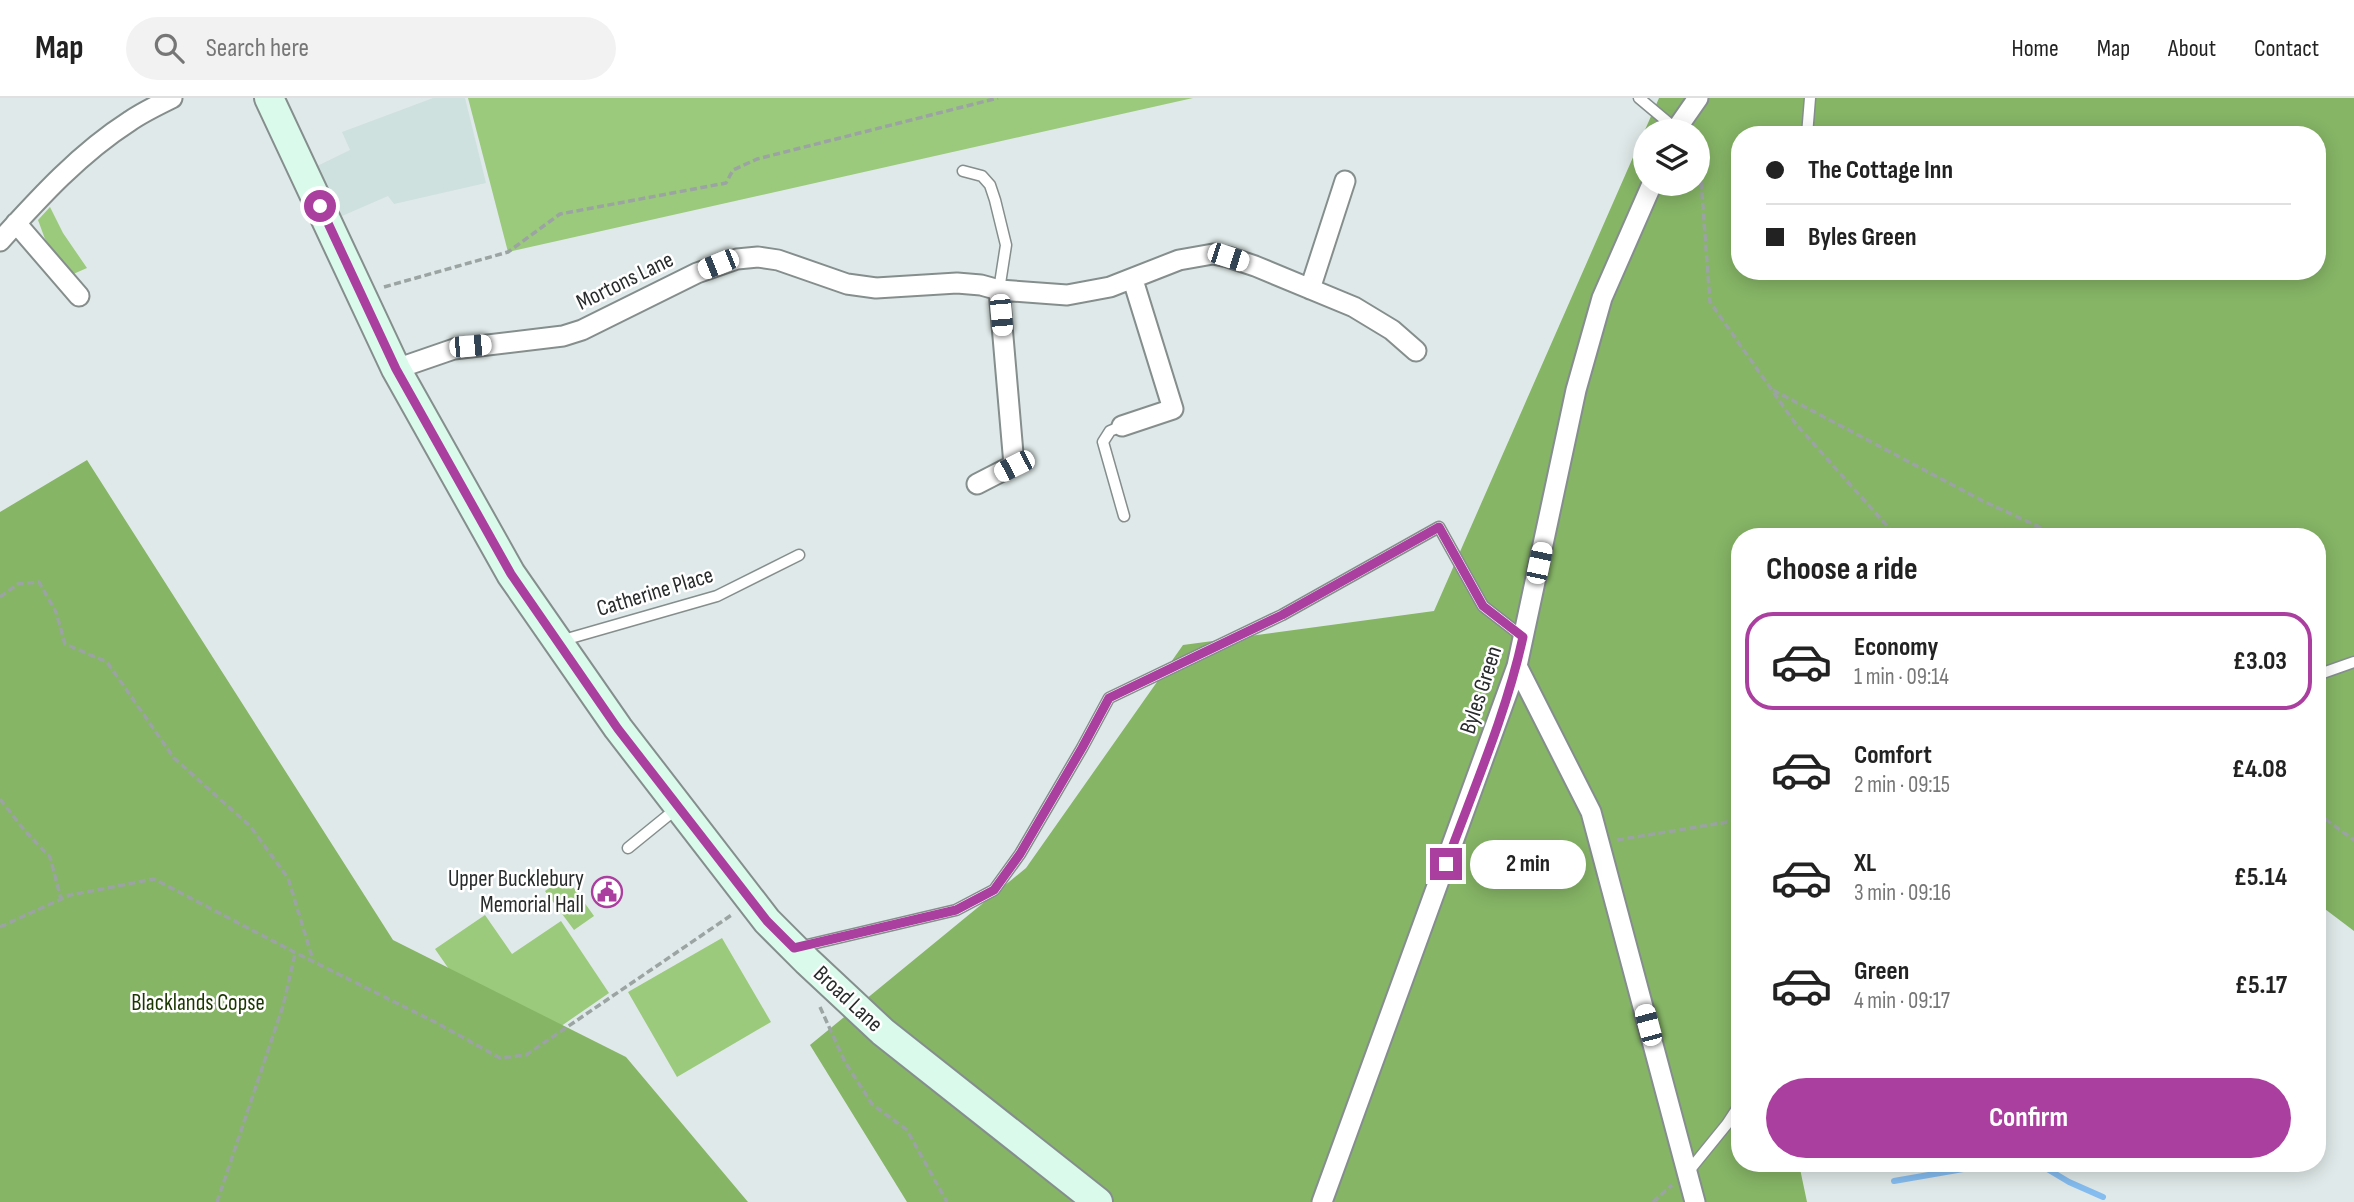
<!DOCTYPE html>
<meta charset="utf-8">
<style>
body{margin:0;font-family:"Sofia Sans Condensed",sans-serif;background:#f2f2f2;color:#222;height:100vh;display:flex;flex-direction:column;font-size:26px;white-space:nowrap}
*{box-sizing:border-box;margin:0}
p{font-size:23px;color:#767676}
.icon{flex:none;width:38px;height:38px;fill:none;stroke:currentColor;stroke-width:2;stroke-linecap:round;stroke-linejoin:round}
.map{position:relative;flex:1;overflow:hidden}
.sheet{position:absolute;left:1731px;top:430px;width:595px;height:644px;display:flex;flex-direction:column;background:#fff;border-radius:28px;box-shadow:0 4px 18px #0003}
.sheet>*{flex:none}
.banner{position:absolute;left:1731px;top:28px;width:595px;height:154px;border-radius:28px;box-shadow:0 4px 18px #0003;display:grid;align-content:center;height:154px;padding:0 35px;background:#fff}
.tools{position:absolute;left:1633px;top:21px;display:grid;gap:14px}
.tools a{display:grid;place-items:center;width:77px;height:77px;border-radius:50%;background:#fff;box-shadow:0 4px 18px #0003;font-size:35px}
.end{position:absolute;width:32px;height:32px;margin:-16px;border:9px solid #ab3f9f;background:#fff;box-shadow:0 0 0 4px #fff}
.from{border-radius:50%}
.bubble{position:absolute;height:49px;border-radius:24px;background:#fff;box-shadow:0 4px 18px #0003;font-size:23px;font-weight:700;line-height:49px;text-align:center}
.car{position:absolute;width:21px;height:42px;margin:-21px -10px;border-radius:9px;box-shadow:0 0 5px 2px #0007;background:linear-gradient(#fff 24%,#345 0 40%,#fff 0 76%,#345 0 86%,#fff 0)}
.banner b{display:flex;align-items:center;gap:24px;height:66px;font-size:26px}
.banner b+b{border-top:2px solid #e0e0e0}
.banner i{width:18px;height:18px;background:#222}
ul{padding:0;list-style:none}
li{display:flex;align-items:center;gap:21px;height:98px;margin:0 14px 10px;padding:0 21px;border:4px solid transparent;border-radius:28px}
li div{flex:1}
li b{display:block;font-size:26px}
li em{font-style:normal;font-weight:700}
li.current{border-color:#ab3f9f}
li>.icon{width:63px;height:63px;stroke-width:1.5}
h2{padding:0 35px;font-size:32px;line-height:84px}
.cta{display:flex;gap:14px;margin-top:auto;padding:14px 35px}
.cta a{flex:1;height:80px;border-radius:42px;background:#ab3f9f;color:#fff;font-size:28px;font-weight:700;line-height:80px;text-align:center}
header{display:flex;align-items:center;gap:42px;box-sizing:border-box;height:98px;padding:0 35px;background:#fff;border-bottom:2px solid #e0e0e0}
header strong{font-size:33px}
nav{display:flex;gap:38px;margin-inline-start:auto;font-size:24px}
.search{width:490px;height:63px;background:#f2f2f2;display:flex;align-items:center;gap:18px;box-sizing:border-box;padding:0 24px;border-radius:38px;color:#767676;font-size:26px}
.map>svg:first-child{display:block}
</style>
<header>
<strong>Map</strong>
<div class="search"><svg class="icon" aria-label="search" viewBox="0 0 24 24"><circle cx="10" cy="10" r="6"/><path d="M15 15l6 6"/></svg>Search here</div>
<nav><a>Home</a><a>Map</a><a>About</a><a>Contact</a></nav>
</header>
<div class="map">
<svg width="2354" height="1104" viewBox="0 0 2354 1104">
<rect width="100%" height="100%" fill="#e0e9e9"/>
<path fill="#cee1df" d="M433 0H465L486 85 394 106 388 98 342 118 317 68 350 52 342 34Z"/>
<path fill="#9bca7c" d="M468 0H1193L508 154Z
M50 109 63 135 87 170 71 177 45 141 38 122Z
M566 779 594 818 574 832 545 793Z
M485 817 512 856 561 823 609 895 512 962 435 851Z
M722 840 771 924 677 979 628 894Z"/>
<path fill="#86b566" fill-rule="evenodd" d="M1659 0H2354V833L2317 805V439H1740V1066H1799L1807 1104H907L810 947 1026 770 1183 547 1434 513ZM1645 33H1698V86H1645ZM1740 37H2317V173H1740Z
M87 362 393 842 626 959 748 1104H0V414Z"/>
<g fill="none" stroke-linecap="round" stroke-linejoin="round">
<path stroke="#85bdf1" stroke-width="6" d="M2039 1066 2069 1084 2103 1099
M1894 1083 1992 1066"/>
<g stroke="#858e8d" stroke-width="13">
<path id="lane" d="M1639 0 1676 31
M1807 37 1810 0
M963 73 982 78 990 87 995 102 1006 147 999 192
M1122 328 1110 333 1103 344 1124 418
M560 543 717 498 799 457
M2317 577 2354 564
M628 750 676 711
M799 849 956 812 994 792 1020 756 1082 650 1109 600 1282 517 1439 429 1483 508 1523 539
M1688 1074 1727 1026 1740 1006"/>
</g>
<g stroke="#858e8d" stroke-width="23">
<path id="street" d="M1675 33 1698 0
M16 125 79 198
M0 143C40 99 80 55 130 23 143 14 158 7 172 0
M1310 191 1345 83
M396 271 454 251 563 238 582 232 697 175 737 161 758 159 778 162 847 186 876 190 957 185 981 187 999 192 1067 197 1110 189 1179 162 1213 156 1228 159 1255 168 1354 209 1392 232 1416 253
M1122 328 1173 311 1133 182
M977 386 1014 367 999 192
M1517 568 1591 714 1695 1104
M1322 1104 1517 568 1576 292 1602 200 1652 86"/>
</g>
<g stroke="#858e8d" stroke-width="32">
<path id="secondary" d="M269 0 396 271 511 476 618 630 767 823 807 863 883 934 1098 1104"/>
</g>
<path stroke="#9ca3a3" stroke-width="3.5" stroke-dasharray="7 3.5" stroke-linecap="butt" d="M1698 42 1710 204 1795 325 1897 439
M384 189 508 154 560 116 726 85 733 72 757 61 998 0
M1773 292 1983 403 2061 439
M0 499 18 486 39 484 56 514 65 546 107 564 174 660 250 728 288 780 313 862
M0 701 25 733 50 759 61 801
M2317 715 2354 742
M1617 742 1740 722
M0 829 70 797 154 781 296 855 435 924 500 960 526 957 733 816
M820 909 845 964 872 1006 907 1032 947 1104
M217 1104 283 908 295 856
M1653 1104 1672 1087"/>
<use href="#lane" stroke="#fff" stroke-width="10"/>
<use href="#street" stroke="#fff" stroke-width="19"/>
<use href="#secondary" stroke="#dafaeb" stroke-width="28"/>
</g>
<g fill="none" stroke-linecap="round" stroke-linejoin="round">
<path stroke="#ab3f9f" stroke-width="9" d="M320 108 396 271 511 476 618 631 767 823 794 850 956 812 994 792 1020 756 1082 650 1109 600 1282 517 1439 429 1483 508 1523 539C1506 617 1473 692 1446 766"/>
</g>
<defs>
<g id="civic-ring" transform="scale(1.575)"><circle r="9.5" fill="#fff" stroke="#ab3f9f" stroke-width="1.5"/><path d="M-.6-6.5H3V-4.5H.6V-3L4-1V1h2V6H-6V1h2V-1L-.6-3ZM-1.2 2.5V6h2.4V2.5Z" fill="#ab3f9f"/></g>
</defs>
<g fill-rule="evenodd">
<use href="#civic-ring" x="607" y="794"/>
</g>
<g text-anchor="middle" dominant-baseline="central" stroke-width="5" stroke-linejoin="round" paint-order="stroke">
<g font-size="23" fill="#292c2c" stroke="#fff">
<text transform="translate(625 183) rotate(-26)">Mortons Lane</text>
<text transform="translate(655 494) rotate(-17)">Catherine Place</text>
<text transform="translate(1481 592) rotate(-72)">Byles Green</text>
<text transform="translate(848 901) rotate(43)">Broad Lane</text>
</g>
<g font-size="23" fill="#292c2c" stroke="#fff" text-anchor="end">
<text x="584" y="781">Upper Bucklebury<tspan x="584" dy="26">Memorial Hall</tspan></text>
</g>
<g font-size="23" fill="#1b3700" stroke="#fff">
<text x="198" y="905">Blacklands Copse</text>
</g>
</g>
</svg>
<div class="tools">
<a><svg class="icon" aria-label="layers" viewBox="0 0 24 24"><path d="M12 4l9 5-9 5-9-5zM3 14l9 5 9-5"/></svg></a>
</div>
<i class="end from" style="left:320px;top:108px"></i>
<i class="end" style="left:1446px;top:766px"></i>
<div class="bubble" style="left:1470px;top:742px;width:116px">2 min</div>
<i class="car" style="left:1228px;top:159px;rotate:108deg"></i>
<i class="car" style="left:718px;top:166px;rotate:248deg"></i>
<i class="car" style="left:1001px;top:217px;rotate:175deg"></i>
<i class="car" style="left:470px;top:248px;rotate:85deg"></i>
<i class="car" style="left:1014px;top:368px;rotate:243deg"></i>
<i class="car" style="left:1539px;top:465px;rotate:12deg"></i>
<i class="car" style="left:1648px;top:927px;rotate:345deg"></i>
<div class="banner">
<b><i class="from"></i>The Cottage Inn</b>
<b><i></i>Byles Green</b>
</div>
<section class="sheet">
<h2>Choose a ride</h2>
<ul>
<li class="current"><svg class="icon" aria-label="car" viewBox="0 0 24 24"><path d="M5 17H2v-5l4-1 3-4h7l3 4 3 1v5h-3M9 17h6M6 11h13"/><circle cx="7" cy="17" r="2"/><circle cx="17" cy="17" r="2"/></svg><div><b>Economy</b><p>1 min · 09:14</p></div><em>£3.03</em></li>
<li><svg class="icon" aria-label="car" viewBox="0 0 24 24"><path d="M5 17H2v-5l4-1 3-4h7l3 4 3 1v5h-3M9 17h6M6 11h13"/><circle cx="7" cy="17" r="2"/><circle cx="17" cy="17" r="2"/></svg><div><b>Comfort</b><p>2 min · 09:15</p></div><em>£4.08</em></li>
<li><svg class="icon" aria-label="car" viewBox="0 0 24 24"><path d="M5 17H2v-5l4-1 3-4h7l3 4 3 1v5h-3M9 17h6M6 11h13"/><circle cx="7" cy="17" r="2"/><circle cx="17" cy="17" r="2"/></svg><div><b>XL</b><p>3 min · 09:16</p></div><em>£5.14</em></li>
<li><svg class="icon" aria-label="car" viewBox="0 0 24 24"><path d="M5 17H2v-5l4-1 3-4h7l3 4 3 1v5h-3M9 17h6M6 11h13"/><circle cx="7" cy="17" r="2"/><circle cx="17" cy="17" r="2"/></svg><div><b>Green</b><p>4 min · 09:17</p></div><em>£5.17</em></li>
</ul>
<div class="cta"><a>Confirm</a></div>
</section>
</div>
